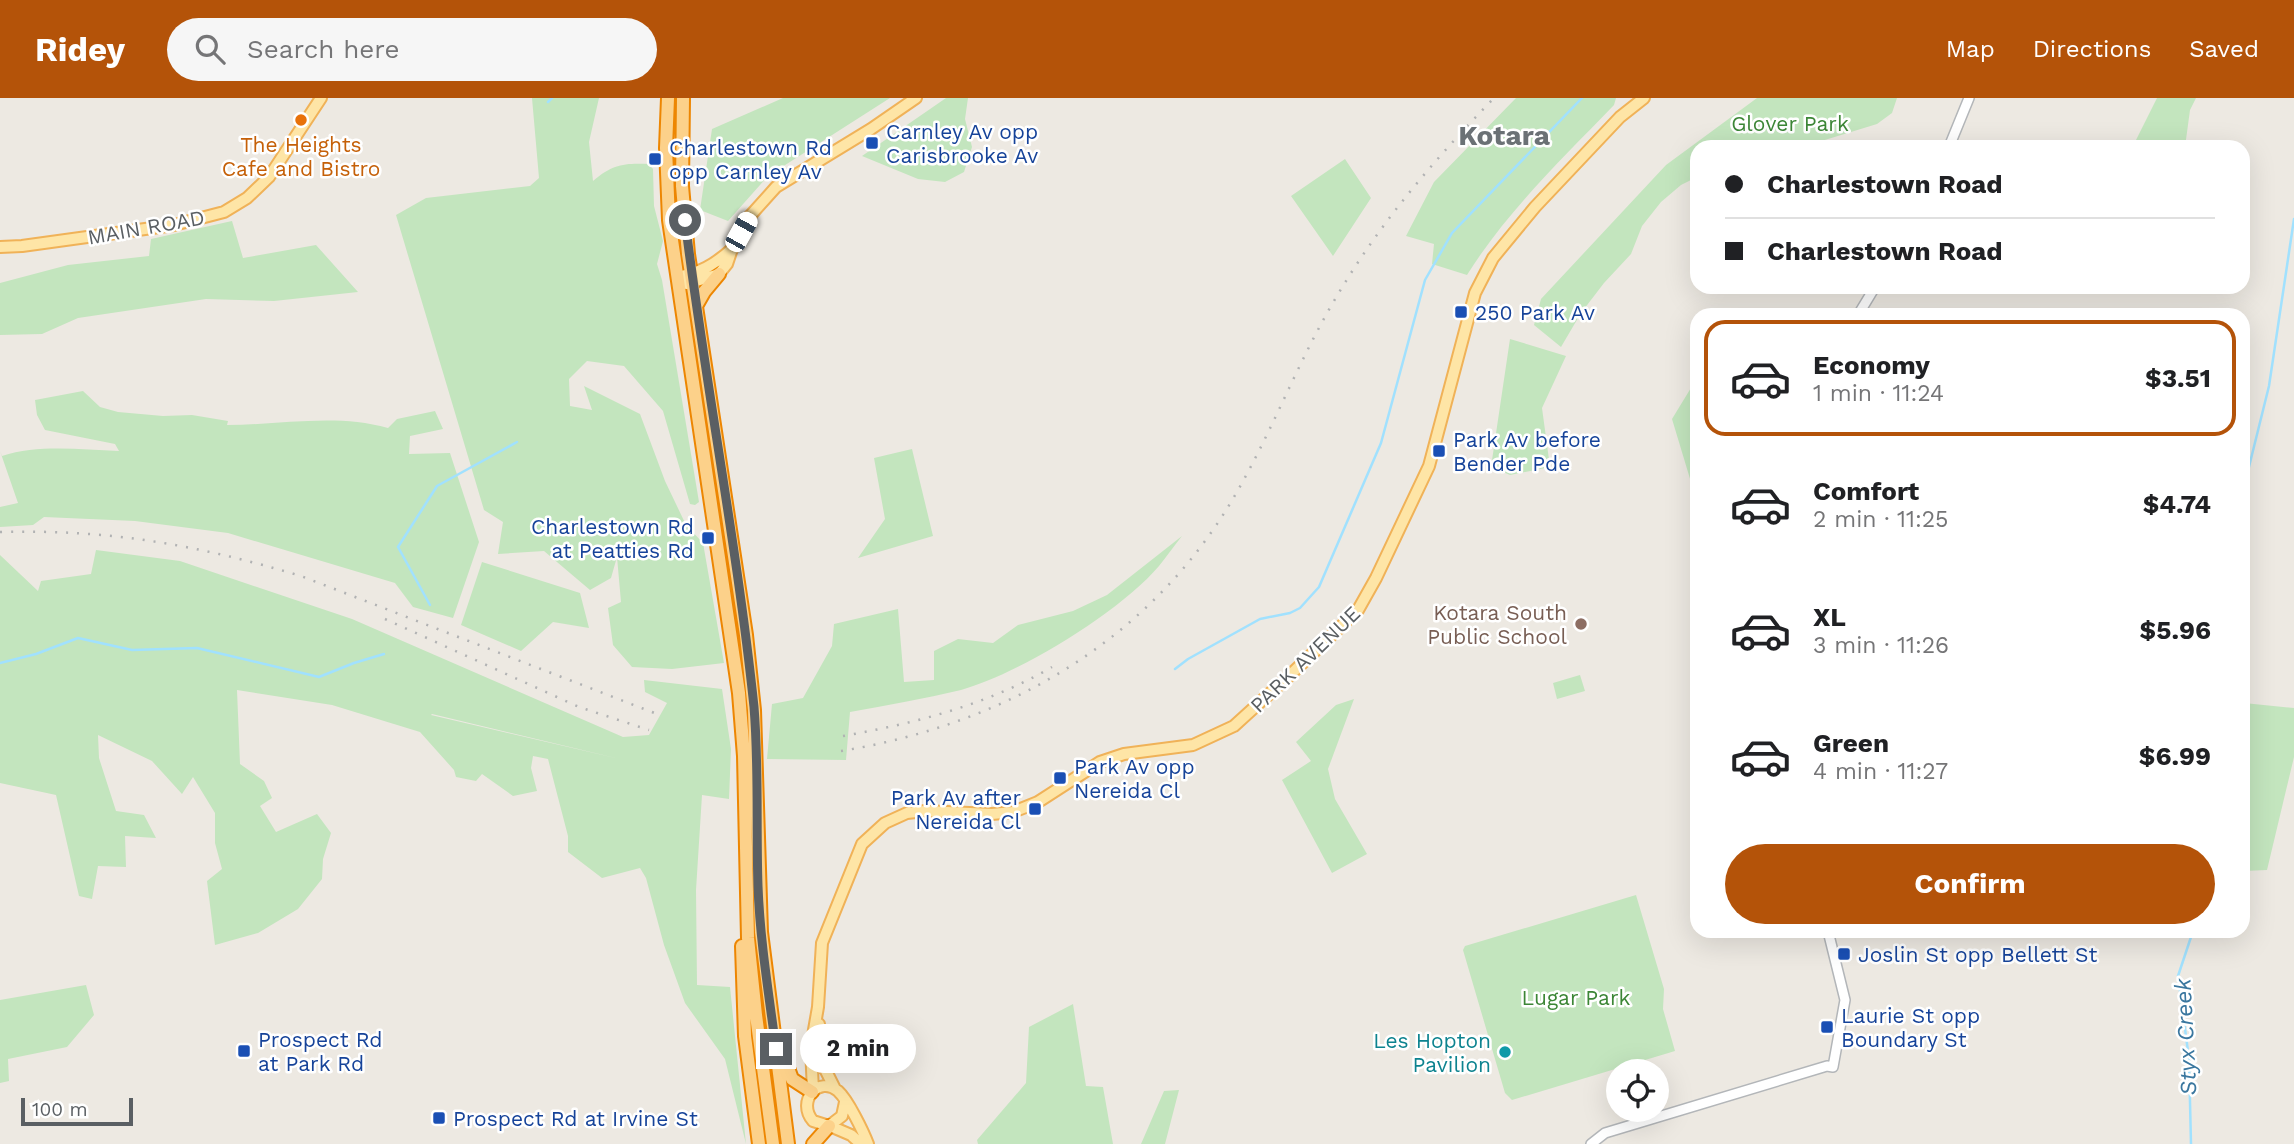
<!DOCTYPE html>
<meta charset="utf-8">
<style>
body{margin:0;font-family:"Work Sans",sans-serif;background:#f6f6f6;color:#202124;height:100vh;display:flex;flex-direction:column;font-size:26px;white-space:nowrap}
*{box-sizing:border-box;margin:0}
p{font-size:23px;color:#757577}
.icon{flex:none;width:38px;height:38px;fill:none;stroke:currentColor;stroke-width:2;stroke-linecap:round;stroke-linejoin:round}
.map{position:relative;flex:1;overflow:hidden}
.panel{position:absolute;left:1690px;top:210px;width:560px;height:630px;display:flex;flex-direction:column;background:#fff;border-radius:21px;box-shadow:0 7px 28px #0002}
.panel>*{flex:none}
.hud{position:absolute;left:1690px;top:42px;width:560px;height:154px;border-radius:21px;box-shadow:0 7px 28px #0002;display:grid;align-content:center;height:154px;padding:0 35px;background:#fff}
.fabs{position:absolute;left:1606px;top:961px;display:grid;gap:14px}
.fabs a{display:grid;place-items:center;width:63px;height:63px;border-radius:50%;background:#fff;box-shadow:0 7px 28px #0002;font-size:35px}
.scale{position:absolute;left:21px;bottom:18px;width:112px;box-sizing:border-box;padding-left:7px;border:4px solid #5a5f63;border-top:0;font-size:19px;line-height:24px;white-space:nowrap;color:#5a5f63;-webkit-text-stroke:5px #fff;paint-order:stroke}
.end{position:absolute;width:32px;height:32px;margin:-16px;border:9px solid #5a5f63;background:#fff;box-shadow:0 0 0 4px #fff}
.from{border-radius:50%}
.bubble{position:absolute;height:49px;border-radius:24px;background:#fff;box-shadow:0 7px 28px #0002;font-size:23px;font-weight:700;line-height:49px;text-align:center}
.car{position:absolute;width:21px;height:42px;margin:-21px -10px;border-radius:9px;box-shadow:0 0 5px 2px #0007;background:linear-gradient(#fff 24%,#345 0 40%,#fff 0 76%,#345 0 86%,#fff 0)}
.hud b{display:flex;align-items:center;gap:24px;height:66px;font-size:26px}
.hud b+b{border-top:2px solid #e0e0e0}
.hud i{width:18px;height:18px;background:#202124}
ul{padding:12px 0 0;list-style:none}
li{display:flex;align-items:center;gap:21px;height:116px;margin:0 14px 10px;padding:0 21px;border:4px solid transparent;border-radius:21px}
li div{flex:1}
li b{display:block;font-size:26px}
li em{font-style:normal;font-weight:700}
li.active{border-color:#b45309}
li>.icon{width:63px;height:63px;stroke-width:1.5}
.primary-button{display:flex;gap:14px;margin-top:auto;padding:14px 35px}
.primary-button a{flex:1;height:80px;border-radius:42px;background:#b45309;color:#fff;font-size:28px;font-weight:700;line-height:80px;text-align:center}
header{display:flex;align-items:center;gap:42px;box-sizing:border-box;height:98px;padding:0 35px;background:#b45309;color:#fff}
header strong{font-size:33px}
nav{display:flex;gap:38px;margin-inline-start:auto;font-size:24px}
.search{width:490px;height:63px;background:#f6f6f6;display:flex;align-items:center;gap:18px;box-sizing:border-box;padding:0 24px;border-radius:38px;color:#757577;font-size:26px}
.map>svg:first-child{display:block}
</style>
<header>
<strong>Ridey</strong>
<div class="search"><svg class="icon" aria-label="search" viewBox="0 0 24 24"><circle cx="10" cy="10" r="6"/><path d="M15 15l6 6"/></svg>Search here</div>
<nav><a>Map</a><a>Directions</a><a>Saved</a></nav>
</header>
<div class="map">
<svg width="2294" height="1046" viewBox="0 0 2294 1046">
<rect width="100%" height="100%" fill="#ede9e2"/>
<path fill="#c3e5be" fill-rule="evenodd" d="M532 0H599L589 44 593 83C613 66 624 65 649 66L653 71 654 108 663 143 657 166 662 182 699 404 695 407 690 406 663 313 624 268 587 263 569 281 570 308 592 312 584 288 640 316 665 383 686 427 703 445 724 565 672 571 632 569 613 547 608 510 621 504 617 459 611 480 590 492 544 453 498 456 503 424 484 412 396 117 426 100 530 88 539 80Z
M783 0H890L768 78 728 123 700 112 712 31Z
M946 0H968L965 21 972 49 964 74 945 84 918 81 862 58Z
M1516 0H1616L1614 7C1562 61 1507 113 1467 177L1432 166 1434 146 1406 138 1434 84Z
M1757 0H1897L1892 15 1877 26 1802 49H1698L1697 79 1681 87 1661 104 1642 128 1631 156 1604 185 1581 215 1561 249 1534 227 1541 201 1666 67Z
M2157 0H2196L2190 12 2185 49H2136L2134 46Z
M1345 61 1371 100 1333 158 1291 98Z
M232 123 243 160 316 147 358 194 274 203 206 201 78 220 42 236 0 237V185L68 167 149 158 151 141Z
M1510 241 1566 258 1542 310 1550 369 1510 377 1491 369Z
M1697 280V404L1672 321Z
M83 293 100 309 118 314 163 318 192 317 228 323 227 327C281 327 335 315 388 330L397 321 435 313 443 331 410 338 409 356 450 355 479 444 453 520 413 509 395 485 228 435 135 423 44 419 33 427 0 429V409L18 405 0 353 2 358C39 346 81 352 119 353L115 346 45 332 37 317 35 302Z
M912 351 933 438 858 460 885 421 874 360Z
M1182 438C1174 448 1167 458 1159 468 1120 514 1019 576 961 592 924 601 887 607 850 614L846 662 767 661 772 606 803 600 832 548 834 526 898 511 904 584 934 582V553L958 541 993 545 1018 527 1073 513 1107 497Z
M96 452 180 463 352 521 623 639 649 637 667 605 645 594 644 582 722 591 731 651 729 701 702 697 696 792 697 887 730 889 746 1046 725 961 685 905 664 847 646 780 640 770 602 780 568 754V738L548 661 533 658 531 670 537 693 513 698 482 676 476 683 456 679 454 672 420 634 332 607 237 592 240 666 264 683 272 700 260 708 276 734 317 716 331 735 323 761 322 781 298 811 258 835 215 847 207 783 222 771 215 745V715L193 679 182 696 152 663 98 637 99 660 116 713 144 717 156 740 125 738 126 769 98 768 92 801 79 798 56 697 0 685V457L38 493 41 483 91 476ZM432 616 620 661 431 617Z
M482 464 580 495 589 530 553 524 521 553 461 527Z
M1580 577 1585 593 1557 601 1553 585Z
M1354 601 1328 671 1335 701 1367 756 1332 775 1282 682 1311 663 1296 644 1336 607Z
M2244 605 2294 610V659L2267 772 2244 773Z
M1636 797 1664 891 1663 911 1675 953 1512 1002 1505 995 1463 852 1465 848Z
M86 887 94 917 67 949 8 961 9 983 0 985V902Z
M1073 906 1086 988 1103 989 1113 1046H978L977 1042 1026 985 1029 929Z
M1179 992 1165 1046H1141L1164 993Z"/>
<g fill="none" stroke-linecap="round" stroke-linejoin="round">
<path stroke="#a1e1fe" stroke-width="2.5" d="M548 4 552 0
M2244 389 2269 288 2294 121
M430 507 398 449 437 388 517 344
M0 565 36 556 78 540 132 552 197 550 319 579 354 565 384 556
M1175 571 1188 561 1260 521 1290 515 1300 510 1319 489 1381 345 1425 182 1452 135 1582 0
M2191 1046 2189 961 2178 878 2193 833"/>
<g stroke="#b3b6b9" stroke-width="12">
<path id="minor" d="M1949 49 1969 0
M1858 217 1875 189
M1591 1046 1605 1035 1827 968 1833 969 1845 902 1828 833"/>
</g>
<g stroke="#f0b258" stroke-width="14">
<path id="major" d="M0 149 22 148 174 127 224 114 247 100 269 79 321 0
M677 179C700 175 714 167 732 151
M687 186 719 176 727 166 732 151 750 118 776 89 871 31 916 0
M819 926 822 965 835 991
M813 993 811 949 818 909 822 845 862 746 885 725 907 715 925 713 992 716 1013 714 1038 704 1100 664 1124 656 1193 647 1234 628 1290 577 1358 512 1376 480 1429 368 1475 195 1493 160 1535 109 1620 19 1644 0
M845 1004 842 1018 829 1028 813 1023C796 1003 819 977 838 993 848 1002 863 1033 868 1046
M830 1028 851 1037 861 1046"/>
</g>
<g stroke="#ed8602" stroke-width="16">
<path id="highway" d="M668 0 666 50 669 122 739 595 744 658 748 840 756 917 773 1046
M683 0 682 88 688 156 746 537 754 612 761 834 788 1046
M696 208 704 194 719 176
M742 848 745 938 759 1046
M784 959 792 981 812 994
M813 1046 829 1028"/>
</g>
<use href="#minor" stroke="#fff" stroke-width="9"/>
<use href="#major" stroke="#fee5a6" stroke-width="10"/>
<use href="#highway" stroke="#fcd18a" stroke-width="12"/>
<path stroke="#b1b2b3" stroke-width="2.5" stroke-dasharray="2 9" stroke-linecap="butt" d="M0 434C109 431 198 447 301 478L657 616
M385 521 579 609 649 632
M843 638C916 625 987 607 1052 569
M841 653C1007 626 1154 541 1238 392 1273 331 1298 264 1334 203 1378 127 1433 63 1494 0"/>
</g>
<g fill="none" stroke-linecap="round" stroke-linejoin="round">
<path stroke="#5a5f63" stroke-width="9" d="M685 122C705 285 737 446 754 609 759 669 756 729 758 788 760 843 769 897 776 951"/>
</g>
<circle fill="#e8710a" stroke="#fff" stroke-width="2.5" cx="301" cy="22" r="7"/>
<g fill="#1a4fb4" stroke="#fff" stroke-width="2.5">
<rect x="865" y="38" width="14" height="14" rx="3.5"/>
<rect x="648" y="54" width="14" height="14" rx="3.5"/>
<rect x="1454" y="207" width="14" height="14" rx="3.5"/>
<rect x="1432" y="346" width="14" height="14" rx="3.5"/>
<rect x="701" y="433" width="14" height="14" rx="3.5"/>
<rect x="1053" y="673" width="14" height="14" rx="3.5"/>
<rect x="1028" y="704" width="14" height="14" rx="3.5"/>
<rect x="1837" y="849" width="14" height="14" rx="3.5"/>
<rect x="1820" y="922" width="14" height="14" rx="3.5"/>
<rect x="237" y="946" width="14" height="14" rx="3.5"/>
<rect x="432" y="1013" width="14" height="14" rx="3.5"/>
</g>
<circle fill="#8d6e63" stroke="#fff" stroke-width="2.5" cx="1581" cy="526" r="7"/>
<circle fill="#0f9aa8" stroke="#fff" stroke-width="2.5" cx="1505" cy="954" r="7"/>
<g text-anchor="middle" dominant-baseline="central" stroke-width="5" stroke-linejoin="round" paint-order="stroke">
<g font-size="21" fill="#3c8636" stroke="#fff">
<text x="1790" y="25">Glover Park</text>
<text x="1576" y="899">Lugar Park</text>
</g>
<g font-size="21" fill="#164399" stroke="#fff" text-anchor="start">
<text x="886" y="33">Carnley Av opp<tspan x="886" dy="24">Carisbrooke Av</tspan></text>
<text x="669" y="49">Charlestown Rd<tspan x="669" dy="24">opp Carnley Av</tspan></text>
<text x="1475" y="214">250 Park Av</text>
<text x="1453" y="341">Park Av before<tspan x="1453" dy="24">Bender Pde</tspan></text>
<text x="694" y="428" text-anchor="end">Charlestown Rd<tspan x="694" dy="24">at Peatties Rd</tspan></text>
<text x="1074" y="668">Park Av opp<tspan x="1074" dy="24">Nereida Cl</tspan></text>
<text x="1021" y="699" text-anchor="end">Park Av after<tspan x="1021" dy="24">Nereida Cl</tspan></text>
<text x="1858" y="856">Joslin St opp Bellett St</text>
<text x="1841" y="917">Laurie St opp<tspan x="1841" dy="24">Boundary St</tspan></text>
<text x="258" y="941">Prospect Rd<tspan x="258" dy="24">at Park Rd</tspan></text>
<text x="453" y="1020">Prospect Rd at Irvine St</text>
</g>
<g font-size="21" fill="#c56008" stroke="#fff">
<text x="301" y="46">The Heights<tspan x="301" dy="24">Cafe and Bistro</tspan></text>
</g>
<g font-size="21" fill="#5a5f63" stroke="#fff">
<text transform="translate(146 129) rotate(-10)">MAIN ROAD</text>
<text transform="translate(1305 561) rotate(-44)">PARK AVENUE</text>
</g>
<g font-size="21" fill="#785e54" stroke="#fff" text-anchor="end">
<text x="1567" y="514">Kotara South<tspan x="1567" dy="24">Public School</tspan></text>
</g>
<g font-size="21" fill="#0d838f" stroke="#fff" text-anchor="end">
<text x="1491" y="942">Les Hopton<tspan x="1491" dy="24">Pavilion</tspan></text>
</g>
<g font-size="23" font-style="italic" fill="#3a779f" stroke="#fff">
<text transform="translate(2186 939) rotate(-93)">Styx Creek</text>
</g>
<g font-size="28" font-weight="bold" fill="#6b7175" stroke="#fff">
<text x="1504" y="37">Kotara</text>
</g>
</g>
</svg>
<div class="fabs">
<a><svg class="icon" aria-label="locate" viewBox="0 0 24 24"><circle cx="12" cy="12" r="6"/><path d="M12 2v4M12 18v4M2 12h4M18 12h4"/></svg></a>
</div>
<div class="scale">100 m</div>
<i class="end from" style="left:685px;top:122px"></i>
<i class="end" style="left:776px;top:951px"></i>
<div class="bubble" style="left:800px;top:926px;width:116px">2 min</div>
<i class="car" style="left:741px;top:134px;rotate:29deg"></i>
<div class="hud">
<b><i class="from"></i>Charlestown Road</b>
<b><i></i>Charlestown Road</b>
</div>
<section class="panel">
<ul>
<li class="active"><svg class="icon" aria-label="car" viewBox="0 0 24 24"><path d="M5 17H2v-5l4-1 3-4h7l3 4 3 1v5h-3M9 17h6M6 11h13"/><circle cx="7" cy="17" r="2"/><circle cx="17" cy="17" r="2"/></svg><div><b>Economy</b><p>1 min · 11:24</p></div><em>$3.51</em></li>
<li><svg class="icon" aria-label="car" viewBox="0 0 24 24"><path d="M5 17H2v-5l4-1 3-4h7l3 4 3 1v5h-3M9 17h6M6 11h13"/><circle cx="7" cy="17" r="2"/><circle cx="17" cy="17" r="2"/></svg><div><b>Comfort</b><p>2 min · 11:25</p></div><em>$4.74</em></li>
<li><svg class="icon" aria-label="car" viewBox="0 0 24 24"><path d="M5 17H2v-5l4-1 3-4h7l3 4 3 1v5h-3M9 17h6M6 11h13"/><circle cx="7" cy="17" r="2"/><circle cx="17" cy="17" r="2"/></svg><div><b>XL</b><p>3 min · 11:26</p></div><em>$5.96</em></li>
<li><svg class="icon" aria-label="car" viewBox="0 0 24 24"><path d="M5 17H2v-5l4-1 3-4h7l3 4 3 1v5h-3M9 17h6M6 11h13"/><circle cx="7" cy="17" r="2"/><circle cx="17" cy="17" r="2"/></svg><div><b>Green</b><p>4 min · 11:27</p></div><em>$6.99</em></li>
</ul>
<div class="primary-button"><a>Confirm</a></div>
</section>
</div>
